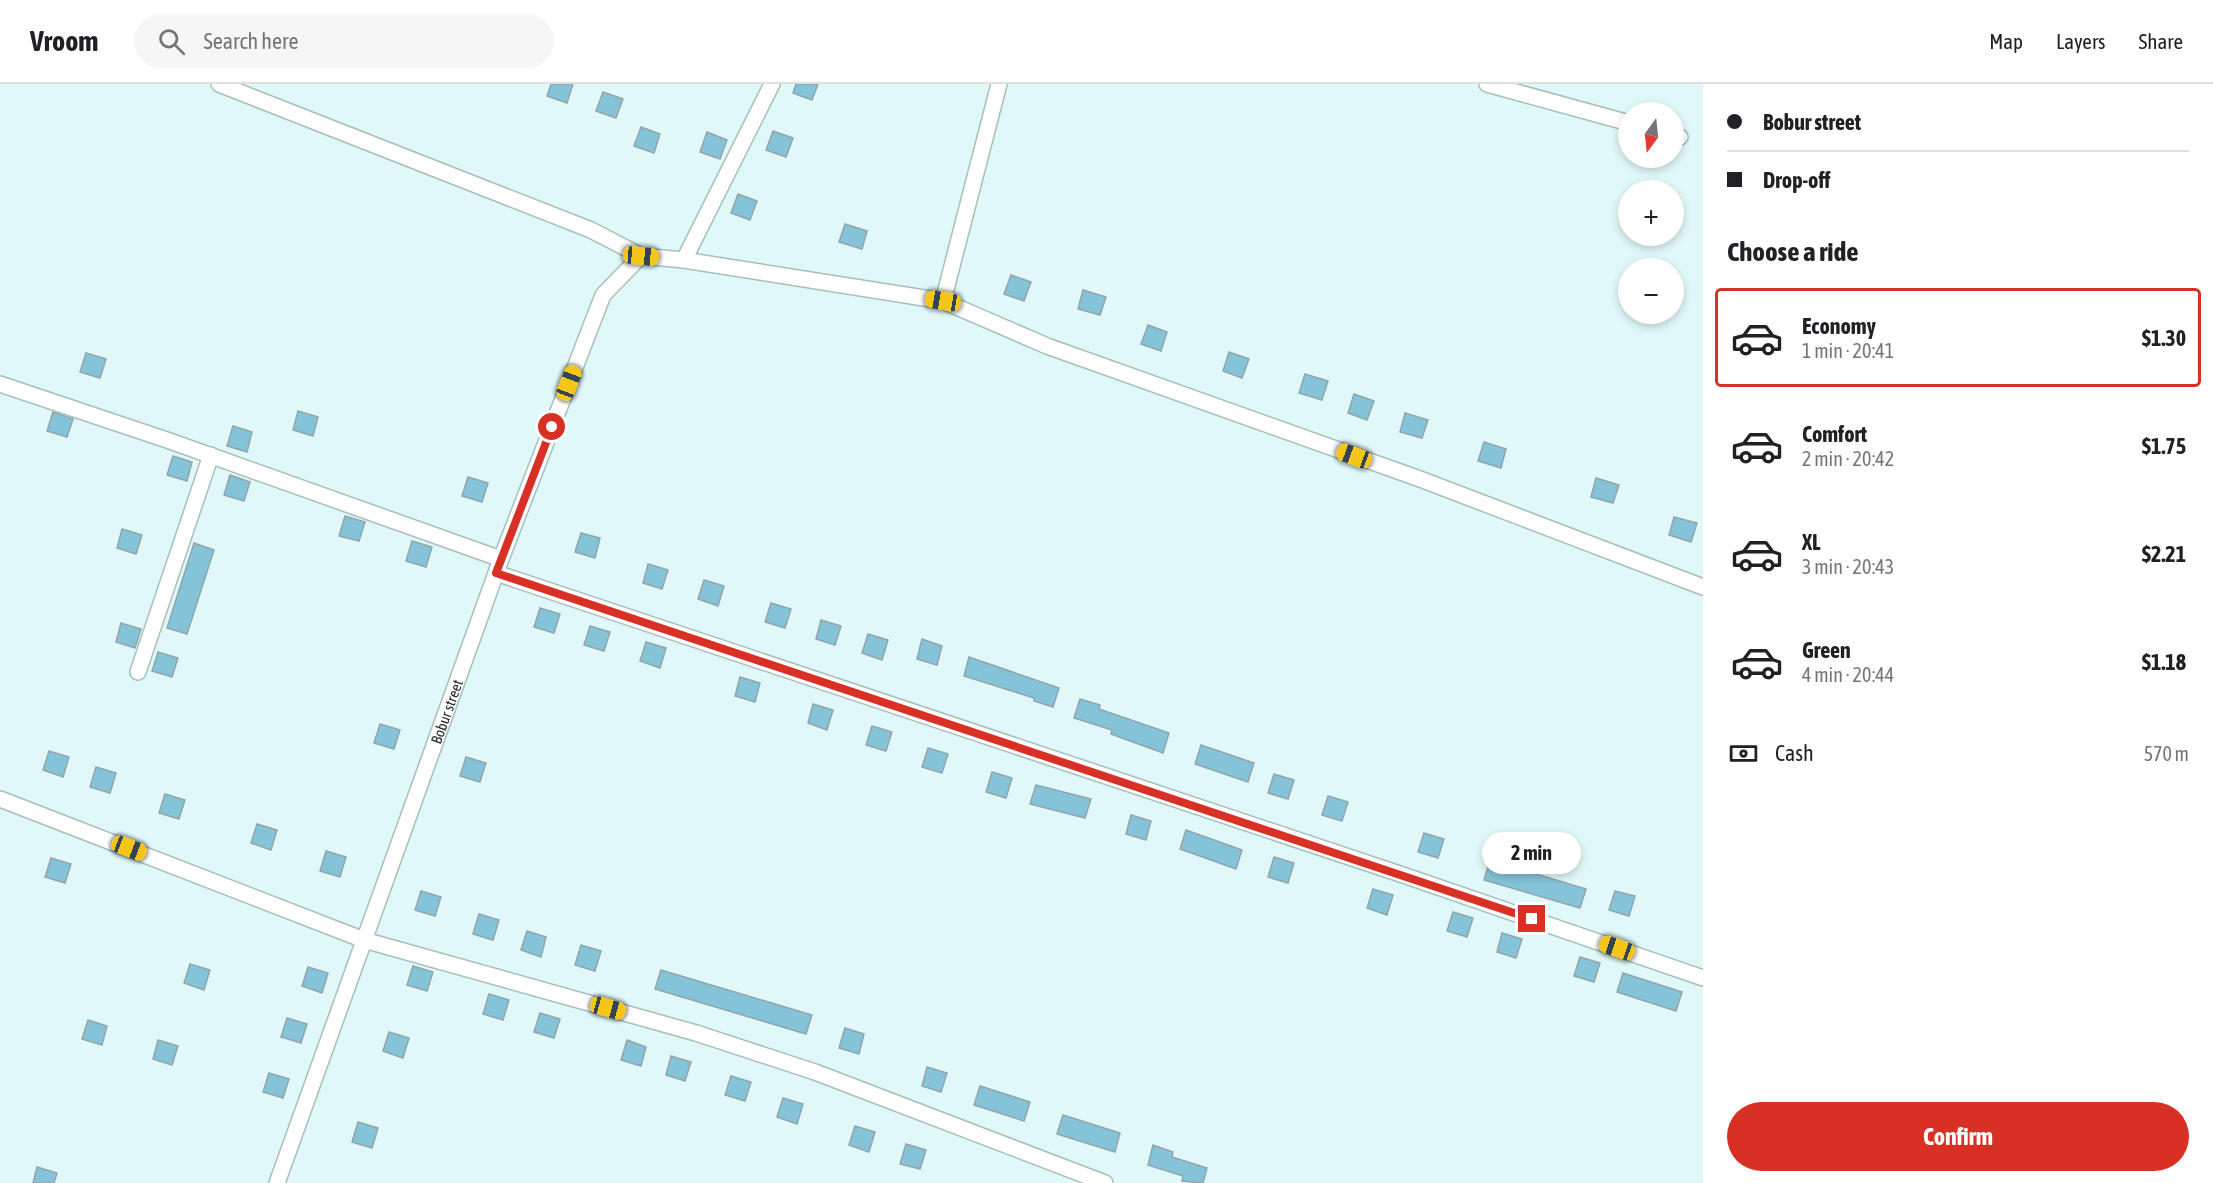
<!DOCTYPE html>
<meta charset="utf-8">
<style>
body{margin:0;font-family:"Asap Condensed",sans-serif;background:#f6f6f6;color:#202124;height:100vh;display:flex;flex-direction:column;font-size:22px;white-space:nowrap}
*{box-sizing:border-box;margin:0}
p{font-size:20px;color:#757577}
.icon{flex:none;width:33px;height:33px;fill:none;stroke:currentColor;stroke-width:2;stroke-linecap:round;stroke-linejoin:round}
.map{position:relative;flex:1;overflow:hidden}
.details{display:flex;flex-direction:column;background:#fff;width:510px}
.details>*{flex:none}
.guide{display:grid;align-content:center;height:132px;padding:0 24px;background:#fff}
.needle{width:39px;rotate:195deg}
.buttons{position:absolute;left:1618px;top:18px;display:grid;gap:12px}
.buttons a{display:grid;place-items:center;width:66px;height:66px;border-radius:50%;background:#fff;box-shadow:0 3px 9px #0003;font-size:30px}
.end{position:absolute;width:27px;height:27px;margin:-14px;border:8px solid #d93025;background:#fff;box-shadow:0 0 0 3px #fff}
.from{border-radius:50%}
.bubble{position:absolute;height:42px;border-radius:21px;background:#fff;box-shadow:0 3px 9px #0003;font-size:20px;font-weight:700;line-height:42px;text-align:center}
.car{position:absolute;width:18px;height:36px;margin:-18px -9px;border-radius:8px;box-shadow:0 0 4px 2px #0007;background:linear-gradient(#f5c518 24%,#345 0 40%,#f5c518 0 76%,#345 0 86%,#f5c518 0)}
.guide b{display:flex;align-items:center;gap:21px;height:57px;font-size:22px}
.guide b+b{border-top:2px solid #e0e0e0}
.guide i{width:15px;height:15px;background:#202124}
ul{padding:0;list-style:none}
li{display:flex;align-items:center;gap:18px;height:99px;margin:0 12px 9px;padding:0 12px;border:3px solid transparent;border-radius:6px}
li div{flex:1}
li b{display:block;font-size:22px}
li em{font-style:normal;font-weight:700}
li.active{border-color:#d93025}
li>.icon{width:54px;height:54px;stroke-width:1.5}
h2{padding:0 24px;font-size:27px;line-height:72px}
.pay{display:flex;align-items:center;gap:15px;height:66px;padding:0 24px;font-size:22px}
.pay p{margin-inline-start:auto}
.cta{display:flex;gap:12px;margin-top:auto;padding:12px 24px}
.cta a{flex:1;height:69px;border-radius:36px;background:#d93025;color:#fff;font-size:24px;font-weight:700;line-height:69px;text-align:center}
header{display:flex;align-items:center;gap:36px;box-sizing:border-box;height:84px;padding:0 30px;background:#fff;border-bottom:2px solid #e0e0e0}
header strong{font-size:28px}
nav{display:flex;gap:33px;margin-inline-start:auto;font-size:21px}
.search{width:420px;height:54px;background:#f6f6f6;display:flex;align-items:center;gap:15px;box-sizing:border-box;padding:0 21px;border-radius:33px;color:#757577;font-size:22px}
main{display:flex;flex:1;min-height:0}
.map>svg:first-child{display:block}
</style>
<header>
<strong>Vroom</strong>
<div class="search"><svg class="icon" aria-label="search" viewBox="0 0 24 24"><circle cx="10" cy="10" r="6"/><path d="M15 15l6 6"/></svg>Search here</div>
<nav><a>Map</a><a>Layers</a><a>Share</a></nav>
</header>
<main>
<div class="map">
<svg width="1703" height="1099" viewBox="0 0 1703 1099">
<rect width="100%" height="100%" fill="#e1f8f9"/>
<path fill="#85c3d8" stroke="#91a5ac" stroke-width="1.5" d="M551 0H573L567 19 547 12Z
M796 0H818L812 16 793 9Z
M603 8 623 15 616 34 596 27Z
M641 43 660 50 654 69 634 62Z
M773 47 793 54 786 73 766 66Z
M707 48 727 56 720 75 700 68Z
M738 110 757 117 750 136 731 129Z
M845 140 867 147 862 165 839 158Z
M1011 191 1031 198 1024 217 1004 210Z
M1083 206 1106 213 1100 231 1078 225Z
M1148 241 1167 248 1161 267 1141 260Z
M1229 268 1249 275 1242 294 1223 287Z
M86 269 106 275 100 294 80 288Z
M1305 290 1328 297 1322 316 1299 309Z
M1354 310 1374 317 1367 336 1348 329Z
M298 327 318 333 313 352 293 346Z
M53 328 73 335 67 353 47 347Z
M1405 329 1428 336 1422 354 1400 348Z
M233 342 252 348 247 368 227 362Z
M1484 358 1506 365 1501 384 1478 377Z
M173 372 192 378 187 397 167 391Z
M230 391 250 398 244 417 224 411Z
M468 393 488 399 482 418 462 412Z
M1596 394 1619 401 1613 419 1591 413Z
M345 432 365 438 359 457 339 452Z
M1674 433 1697 439 1691 458 1669 451Z
M122 445 142 451 136 470 117 464Z
M581 449 600 454 595 474 575 468Z
M412 457 432 463 426 483 406 477Z
M194 459 214 466 187 550 167 544Z
M648 480 668 486 662 505 643 499Z
M704 496 724 502 718 522 698 515Z
M771 519 791 525 785 544 765 538Z
M540 524 560 530 554 549 534 543Z
M821 536 841 542 835 561 816 555Z
M121 539 141 545 135 564 116 558Z
M590 542 610 548 604 567 584 561Z
M868 550 888 556 882 576 862 569Z
M922 555 942 562 937 581 917 575Z
M646 558 666 564 660 584 640 577Z
M158 568 178 574 172 593 152 587Z
M969 573 1059 604 1053 623 1034 617V614L964 592Z
M740 593 760 599 755 618 735 612Z
M1080 615 1100 621 1099 625 1169 649 1163 669 1111 650 1112 646 1074 634Z
M813 620 833 626 827 646 808 639Z
M380 640 400 646 394 665 374 659Z
M872 642 892 648 886 667 866 661Z
M1201 661 1254 679 1248 698 1195 680Z
M928 664 948 670 942 689 922 683Z
M49 667 69 673 63 693 43 686Z
M466 673 486 679 480 698 460 692Z
M96 683 116 689 110 709 90 703Z
M992 688 1012 694 1006 714 986 708Z
M1274 690 1294 696 1288 715 1268 709Z
M1036 701 1091 715 1085 734 1030 720Z
M165 710 185 716 179 735 159 729Z
M1328 712 1348 718 1342 737 1322 731Z
M1131 731 1151 737 1146 756 1126 750Z
M257 740 277 746 271 766 251 759Z
M1186 746 1242 766 1236 785 1180 765Z
M1424 749 1444 755 1438 774 1418 768Z
M326 767 346 773 340 793 320 787Z
M1274 773 1294 779 1288 799 1268 793Z
M51 774 71 780 65 799 45 793Z
M1490 776 1586 805 1580 824 1484 796Z
M1373 805 1393 811 1387 831 1367 824Z
M421 807 441 813 435 832 415 826Z
M1615 807 1635 812 1629 832 1609 826Z
M1453 828 1473 834 1467 853 1447 847Z
M479 830 499 836 493 856 473 850Z
M527 847 546 853 541 873 521 866Z
M1502 849 1522 855 1516 874 1497 868Z
M581 861 601 867 595 887 575 881Z
M1580 873 1600 879 1594 898 1574 892Z
M190 880 210 886 204 906 184 899Z
M413 882 433 888 427 907 407 901Z
M308 883 328 889 322 909 302 902Z
M661 886 812 931 806 950 655 905Z
M1623 889 1682 908 1676 927 1617 908Z
M489 910 509 916 503 936 483 930Z
M540 929 560 935 554 954 534 948Z
M287 934 307 940 301 959 281 953Z
M88 936 107 942 102 961 82 955Z
M845 944 864 950 859 970 839 964Z
M389 948 409 954 403 974 383 967Z
M158 956 178 962 172 981 153 975Z
M627 956 646 963 641 982 621 976Z
M671 972 691 978 685 997 666 991Z
M927 983 947 989 941 1008 922 1002Z
M269 989 289 995 283 1014 263 1008Z
M731 992 751 998 745 1017 725 1011Z
M980 1002 1030 1018 1024 1037 974 1021Z
M783 1014 803 1020 797 1040 777 1033Z
M1063 1031 1120 1049 1115 1068 1057 1050Z
M358 1038 378 1044 372 1064 352 1058Z
M855 1042 875 1048 869 1068 849 1061Z
M906 1060 926 1066 920 1085 900 1080Z
M1153 1061 1173 1068 1172 1073 1207 1084 1203 1099 1182 1097 1183 1092 1148 1081Z
M37 1083 57 1089 54 1099H33Z"/>
<g fill="none" stroke-linecap="round" stroke-linejoin="round">
<g stroke="#a8bebe" stroke-width="18">
<g id="minor">
<path d="M219 0 591 146 641 172 684 176 943 217 1047 262 1420 395 1703 503"/>
<path d="M1487 0 1629 39"/>
<path d="M1674 51 1680 53"/>
<path d="M684 176 772 0"/>
<path d="M943 217 999 0"/>
<path d="M0 300 167 356 501 475"/>
<path d="M496 489 1403 791 1703 894"/>
<path d="M138 588 211 371"/>
<path d="M0 715 364 856 696 949 815 988 1105 1099"/>
<path id="s1" d="M277 1099 501 475 603 211 641 172"/>
</g>
</g>
<use href="#minor" stroke="#fff" stroke-width="15"/>
</g>
<g fill="none" stroke-linecap="round" stroke-linejoin="round">
<path stroke="#d93025" stroke-width="8" d="M552 343 496 489 1532 835"/>
</g>
<g text-anchor="middle" dominant-baseline="central" stroke-width="6" stroke-linejoin="round" paint-order="stroke">
<g font-size="15" fill="#1f2828" stroke="#fff">
<text stroke="none"><textPath href="#s1" startOffset="501">Bobur street</textPath></text>
</g>
</g>
</svg>
<div class="buttons">
<a><svg class="needle" viewBox="-14 -14 28 28"><path d="M0-13l5 13h-10z" fill="#e53935"/><path d="M0 13l5-13h-10z" fill="#757577"/></svg></a>
<a>+</a>
<a>−</a>
</div>
<i class="end from" style="left:552px;top:343px"></i>
<i class="end" style="left:1532px;top:835px"></i>
<div class="bubble" style="left:1482px;top:748px;width:99px">2 min</div>
<i class="car" style="left:641px;top:172px;rotate:95deg"></i>
<i class="car" style="left:943px;top:217px;rotate:279deg"></i>
<i class="car" style="left:569px;top:299px;rotate:21deg"></i>
<i class="car" style="left:1354px;top:372px;rotate:290deg"></i>
<i class="car" style="left:129px;top:764px;rotate:111deg"></i>
<i class="car" style="left:1617px;top:864px;rotate:289deg"></i>
<i class="car" style="left:608px;top:924px;rotate:105deg"></i>
</div>
<section class="details">
<div class="guide">
<b><i class="from"></i>Bobur street</b>
<b><i></i>Drop-off</b>
</div>
<h2>Choose a ride</h2>
<ul>
<li class="active"><svg class="icon" aria-label="car" viewBox="0 0 24 24"><path d="M5 17H2v-5l4-1 3-4h7l3 4 3 1v5h-3M9 17h6M6 11h13"/><circle cx="7" cy="17" r="2"/><circle cx="17" cy="17" r="2"/></svg><div><b>Economy</b><p>1 min · 20:41</p></div><em>$1.30</em></li>
<li><svg class="icon" aria-label="car" viewBox="0 0 24 24"><path d="M5 17H2v-5l4-1 3-4h7l3 4 3 1v5h-3M9 17h6M6 11h13"/><circle cx="7" cy="17" r="2"/><circle cx="17" cy="17" r="2"/></svg><div><b>Comfort</b><p>2 min · 20:42</p></div><em>$1.75</em></li>
<li><svg class="icon" aria-label="car" viewBox="0 0 24 24"><path d="M5 17H2v-5l4-1 3-4h7l3 4 3 1v5h-3M9 17h6M6 11h13"/><circle cx="7" cy="17" r="2"/><circle cx="17" cy="17" r="2"/></svg><div><b>XL</b><p>3 min · 20:43</p></div><em>$2.21</em></li>
<li><svg class="icon" aria-label="car" viewBox="0 0 24 24"><path d="M5 17H2v-5l4-1 3-4h7l3 4 3 1v5h-3M9 17h6M6 11h13"/><circle cx="7" cy="17" r="2"/><circle cx="17" cy="17" r="2"/></svg><div><b>Green</b><p>4 min · 20:44</p></div><em>$1.18</em></li>
</ul>
<div class="pay"><svg class="icon" aria-label="cash" viewBox="0 0 24 24"><path d="M3 7h18v10H3z"/><circle cx="12" cy="12" r="2"/></svg>Cash<p>570 m</p></div>
<div class="cta"><a>Confirm</a></div>
</section>
</main>
